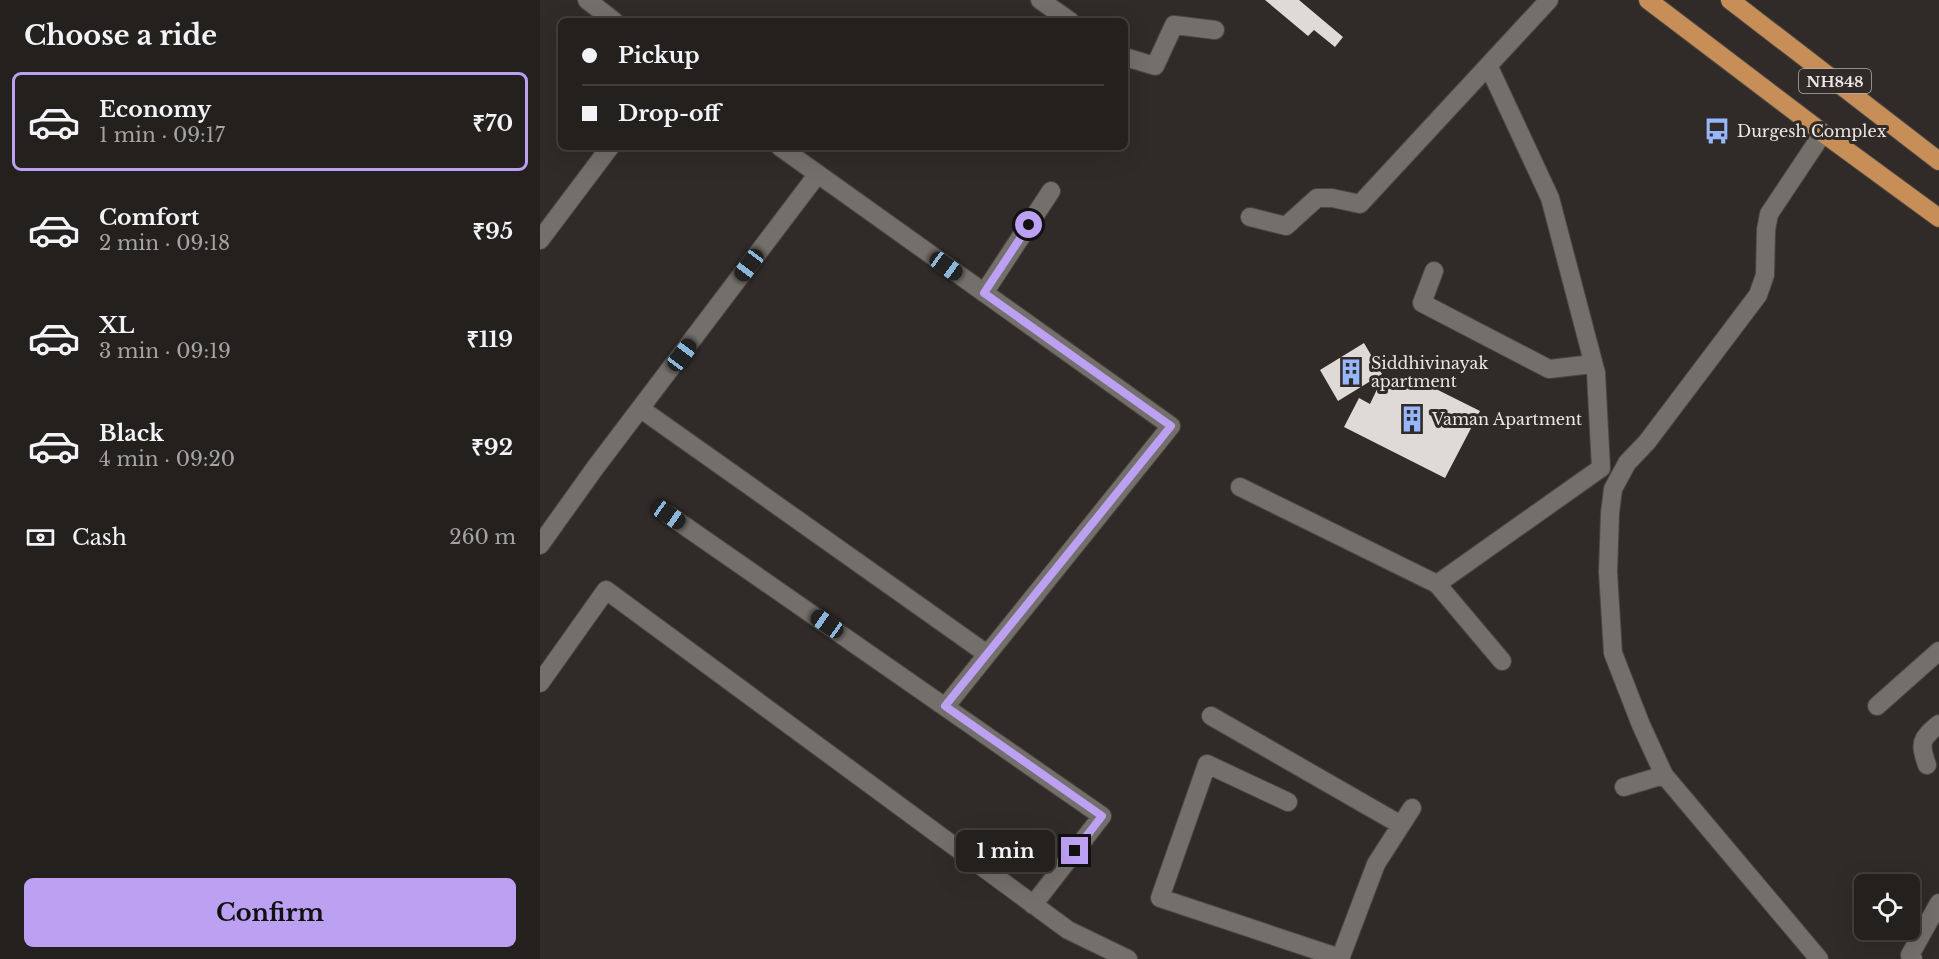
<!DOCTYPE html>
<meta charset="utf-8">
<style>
body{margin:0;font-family:"Libre Baskerville",serif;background:#302d2b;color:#f1f3f6;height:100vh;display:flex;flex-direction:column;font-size:22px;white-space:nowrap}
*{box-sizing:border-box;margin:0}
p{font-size:20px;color:#a3a3a4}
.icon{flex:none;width:33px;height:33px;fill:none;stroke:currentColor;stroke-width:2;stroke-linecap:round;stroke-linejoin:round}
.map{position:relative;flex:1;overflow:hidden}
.drawer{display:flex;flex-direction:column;background:#24201e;width:540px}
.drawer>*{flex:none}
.top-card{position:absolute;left:18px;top:18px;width:570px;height:132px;border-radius:9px;box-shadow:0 6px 24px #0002,0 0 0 2px #413e3c;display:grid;align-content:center;height:132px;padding:0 24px;background:#24201e}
.buttons{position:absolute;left:1314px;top:874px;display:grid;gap:12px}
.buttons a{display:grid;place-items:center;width:66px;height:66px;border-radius:9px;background:#24201e;box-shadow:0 6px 24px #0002,0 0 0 2px #413e3c;font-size:30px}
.end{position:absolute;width:27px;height:27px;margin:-14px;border:8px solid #bca0f2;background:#111;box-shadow:0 0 0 3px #111}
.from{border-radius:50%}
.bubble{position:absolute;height:42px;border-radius:9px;background:#24201e;box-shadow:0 6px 24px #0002,0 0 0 2px #413e3c;font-size:20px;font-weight:800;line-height:42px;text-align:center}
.car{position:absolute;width:18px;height:36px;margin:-18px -9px;border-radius:8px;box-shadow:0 0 4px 2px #0007;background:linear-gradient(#222 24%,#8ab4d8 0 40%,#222 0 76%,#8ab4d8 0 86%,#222 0)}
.top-card b{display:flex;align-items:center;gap:21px;height:57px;font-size:22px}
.top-card b+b{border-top:2px solid #413e3c}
.top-card i{width:15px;height:15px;background:#f1f3f6}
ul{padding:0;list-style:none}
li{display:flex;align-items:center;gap:18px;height:99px;margin:0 12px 9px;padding:0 12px;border:3px solid transparent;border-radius:9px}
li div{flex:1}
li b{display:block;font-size:22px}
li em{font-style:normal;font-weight:800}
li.active{border-color:#bca0f2}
li>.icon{width:54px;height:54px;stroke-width:1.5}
h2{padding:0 24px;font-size:27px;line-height:72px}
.pay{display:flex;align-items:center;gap:15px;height:66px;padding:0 24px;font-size:22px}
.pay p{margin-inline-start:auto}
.button{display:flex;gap:12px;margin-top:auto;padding:12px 24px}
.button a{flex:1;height:69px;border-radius:9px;background:#bca0f2;color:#111;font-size:24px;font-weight:800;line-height:69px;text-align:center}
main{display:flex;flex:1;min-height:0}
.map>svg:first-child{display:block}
</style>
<main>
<section class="drawer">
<h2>Choose a ride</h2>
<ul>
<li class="active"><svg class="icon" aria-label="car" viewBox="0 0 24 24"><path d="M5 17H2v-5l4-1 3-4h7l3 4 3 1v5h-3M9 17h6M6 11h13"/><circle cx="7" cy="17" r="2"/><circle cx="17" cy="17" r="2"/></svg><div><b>Economy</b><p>1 min · 09:17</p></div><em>₹70</em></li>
<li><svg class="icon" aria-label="car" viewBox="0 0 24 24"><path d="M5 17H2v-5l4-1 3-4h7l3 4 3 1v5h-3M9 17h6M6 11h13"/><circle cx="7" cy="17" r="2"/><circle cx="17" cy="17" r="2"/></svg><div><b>Comfort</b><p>2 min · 09:18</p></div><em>₹95</em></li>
<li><svg class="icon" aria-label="car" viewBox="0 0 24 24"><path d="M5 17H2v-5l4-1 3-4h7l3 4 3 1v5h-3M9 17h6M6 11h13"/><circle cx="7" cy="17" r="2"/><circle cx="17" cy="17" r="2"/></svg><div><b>XL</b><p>3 min · 09:19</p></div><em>₹119</em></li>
<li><svg class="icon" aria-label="car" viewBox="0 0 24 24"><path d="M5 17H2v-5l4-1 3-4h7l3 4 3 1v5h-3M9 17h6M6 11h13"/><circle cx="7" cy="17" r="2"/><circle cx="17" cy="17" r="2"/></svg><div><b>Black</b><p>4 min · 09:20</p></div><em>₹92</em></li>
</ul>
<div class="pay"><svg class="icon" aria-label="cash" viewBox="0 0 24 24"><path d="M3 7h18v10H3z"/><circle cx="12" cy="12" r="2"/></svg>Cash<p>260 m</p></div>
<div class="button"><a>Confirm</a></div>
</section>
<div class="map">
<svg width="1399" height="959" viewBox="0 0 1399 959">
<rect width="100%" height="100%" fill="#302b28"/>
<path fill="#dfdad5" d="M725 0H759L803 37 795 47 774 30 768 36Z
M824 343 842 374 798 401 780 370Z
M868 375 940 411 905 478 804 427 819 398 830 404 841 381 860 390Z"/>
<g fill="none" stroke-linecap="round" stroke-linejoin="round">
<g stroke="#4a4744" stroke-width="20">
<path id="minor" d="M47 0 74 21
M500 0 530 21
M585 57 615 66 634 25 675 30
M240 147 631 426 405 707
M710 217 746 226 777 198H792L820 204 1009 0
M0 240 70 147
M894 271 882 303 1009 369 1053 364
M444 293 511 191
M101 409 447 654
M700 487 897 584 1061 468 1056 373 1010 198 949 67
M129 515 562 816 493 905
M0 545 55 468 277 175
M897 584 962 661
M0 683 66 590 528 930 588 959
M1337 706 1399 651
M671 716 861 825
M1387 765C1379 742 1381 739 1399 724
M1084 787 1124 775
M748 802 667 764 620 898 800 958
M800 959 836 864 872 808
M1279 959 1124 775 1101 725 1073 653 1068 572 1070 513 1073 489 1087 463 1107 442 1218 295 1225 275 1226 230 1229 214 1283 133
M1373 959 1370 955 1399 903"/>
</g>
<g stroke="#4a4744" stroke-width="20">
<path id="highway" d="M1108 0 1283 133 1399 218
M1190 0 1399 161"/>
</g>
<use href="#minor" stroke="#736f6a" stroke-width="18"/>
<use href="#highway" stroke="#c78e58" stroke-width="18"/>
</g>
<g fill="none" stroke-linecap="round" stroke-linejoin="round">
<path stroke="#bca0f2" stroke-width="8" d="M489 225 444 293 631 426 405 706 562 816 535 851"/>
</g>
<defs>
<g id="bus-bare" transform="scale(2.07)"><path d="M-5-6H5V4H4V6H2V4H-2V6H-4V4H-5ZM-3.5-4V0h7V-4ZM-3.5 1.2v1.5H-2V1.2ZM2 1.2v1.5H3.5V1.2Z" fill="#96b6fd" stroke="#302b28" stroke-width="2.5" paint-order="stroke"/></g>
<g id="building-bare" transform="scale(2.07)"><path d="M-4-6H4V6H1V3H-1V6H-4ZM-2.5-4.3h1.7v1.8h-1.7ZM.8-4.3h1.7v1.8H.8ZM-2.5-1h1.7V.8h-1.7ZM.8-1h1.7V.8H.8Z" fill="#96b6fd" stroke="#302b28" stroke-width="2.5" paint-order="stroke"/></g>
</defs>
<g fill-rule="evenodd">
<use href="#bus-bare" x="1177" y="131"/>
<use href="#building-bare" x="811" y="372"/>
<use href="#building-bare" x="872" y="419"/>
</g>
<g text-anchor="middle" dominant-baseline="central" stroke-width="6" stroke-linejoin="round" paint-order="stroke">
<rect fill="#302b28" stroke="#b2afac" stroke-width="1.5" x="1259" y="69" width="72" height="24" rx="4.5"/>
<g font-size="15" font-weight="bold" fill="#eae7e4">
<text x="1295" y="81">NH848</text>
</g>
<g font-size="16" fill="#eae7e4" stroke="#302b28" text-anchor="start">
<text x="1197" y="131">Durgesh Complex</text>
<text x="831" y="363">Siddhivinayak<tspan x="831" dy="18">apartment</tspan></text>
<text x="892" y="419">Vaman Apartment</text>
</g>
</g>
</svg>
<div class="buttons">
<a><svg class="icon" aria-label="locate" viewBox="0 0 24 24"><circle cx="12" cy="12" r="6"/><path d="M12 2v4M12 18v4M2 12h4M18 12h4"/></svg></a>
</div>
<i class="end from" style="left:489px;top:225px"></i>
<i class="end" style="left:535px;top:851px"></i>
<div class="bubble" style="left:416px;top:830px;width:99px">1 min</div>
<i class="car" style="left:209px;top:265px;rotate:217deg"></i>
<i class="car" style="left:406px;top:266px;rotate:126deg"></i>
<i class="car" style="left:142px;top:355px;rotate:37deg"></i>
<i class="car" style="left:129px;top:515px;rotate:125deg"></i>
<i class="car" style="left:287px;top:624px;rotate:305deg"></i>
<div class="top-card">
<b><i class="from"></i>Pickup</b>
<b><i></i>Drop-off</b>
</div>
</div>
</main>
